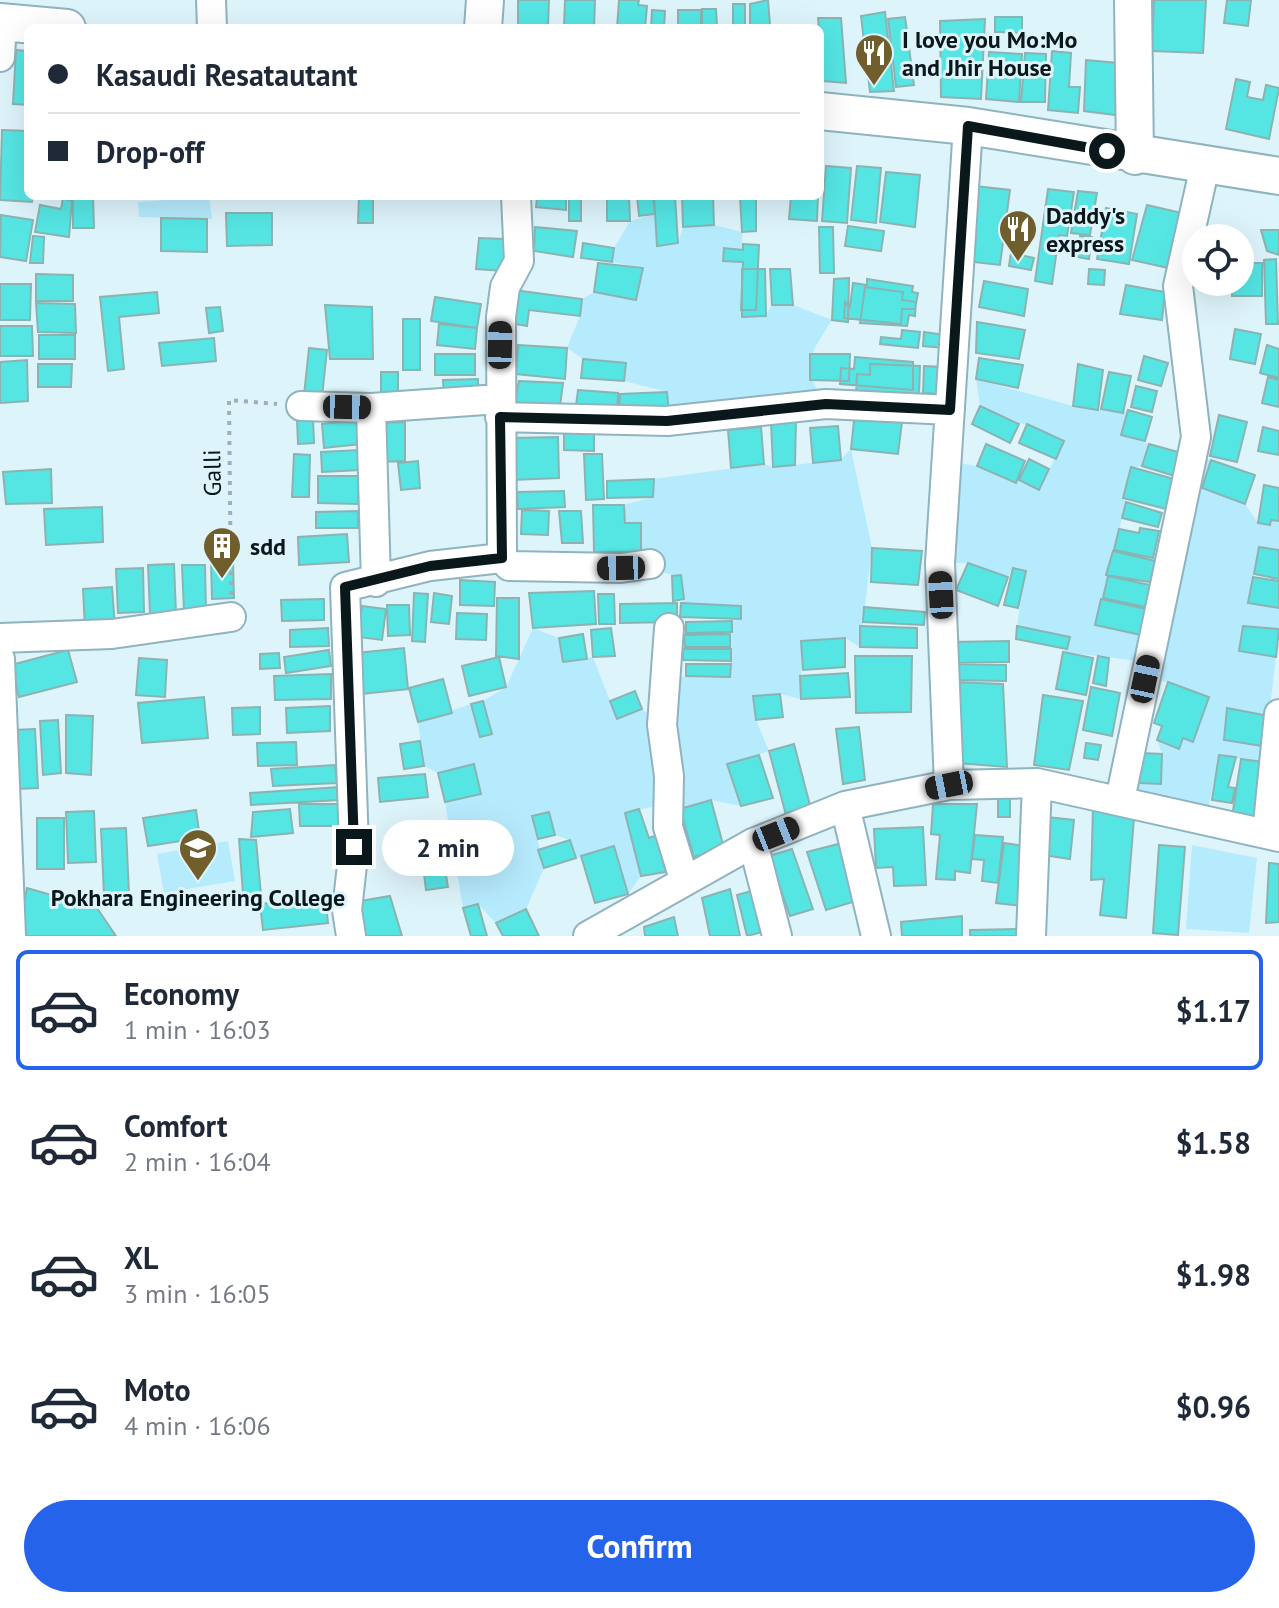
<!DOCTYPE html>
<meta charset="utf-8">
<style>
body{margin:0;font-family:"PT Sans",sans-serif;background:#f6f6f7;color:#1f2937;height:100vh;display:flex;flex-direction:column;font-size:30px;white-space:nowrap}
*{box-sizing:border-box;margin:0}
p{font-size:26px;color:#747a83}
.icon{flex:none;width:44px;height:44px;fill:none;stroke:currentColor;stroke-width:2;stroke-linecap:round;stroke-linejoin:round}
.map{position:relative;height:936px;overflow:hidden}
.sheet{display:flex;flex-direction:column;background:#fff;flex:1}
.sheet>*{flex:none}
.hud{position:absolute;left:24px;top:24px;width:800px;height:176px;border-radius:12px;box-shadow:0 8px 32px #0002;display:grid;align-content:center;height:176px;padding:0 24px;background:#fff}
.buttons{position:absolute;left:1182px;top:224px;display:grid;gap:16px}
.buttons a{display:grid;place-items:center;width:72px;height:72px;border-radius:50%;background:#fff;box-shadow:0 8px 32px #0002;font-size:40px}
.end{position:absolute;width:36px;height:36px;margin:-18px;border:10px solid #0a181c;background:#fff;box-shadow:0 0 0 4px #fff}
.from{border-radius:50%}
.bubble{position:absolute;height:56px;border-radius:28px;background:#fff;box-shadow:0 8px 32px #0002;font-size:26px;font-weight:700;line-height:56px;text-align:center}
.car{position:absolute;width:24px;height:48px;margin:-24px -12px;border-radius:10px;box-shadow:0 0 6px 2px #0007;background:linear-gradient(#222 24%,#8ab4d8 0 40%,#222 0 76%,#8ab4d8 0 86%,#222 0)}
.hud b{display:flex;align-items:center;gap:28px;height:76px;font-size:30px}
.hud b+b{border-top:2px solid #e0e1e3}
.hud i{width:20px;height:20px;background:#1f2937}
ul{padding:14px 0 0;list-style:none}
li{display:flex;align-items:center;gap:24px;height:120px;margin:0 16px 12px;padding:0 8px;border:4px solid transparent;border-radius:12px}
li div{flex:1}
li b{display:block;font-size:30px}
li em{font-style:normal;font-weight:700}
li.current{border-color:#2563eb}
li>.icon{width:72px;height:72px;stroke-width:1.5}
.primary-button{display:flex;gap:16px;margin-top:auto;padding:16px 24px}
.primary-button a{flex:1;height:92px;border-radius:48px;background:#2563eb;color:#fff;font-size:32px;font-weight:700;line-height:92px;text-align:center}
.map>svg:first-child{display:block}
</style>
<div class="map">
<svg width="1279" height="936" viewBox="0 0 1279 936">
<rect width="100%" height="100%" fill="#def4fb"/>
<path fill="#b6ebfd" d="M209 197 212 219 139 217 138 202Z
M655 214 658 246 678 243 683 227 714 225 742 232 743 317 765 316 772 305H793L832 320C809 356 800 366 826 404L669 413 667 392 624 381 626 364 583 359 567 348 580 316 582 299 594 292 636 300 642 268 612 262 614 248 630 221Z
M976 379 1073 406 1123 413 1128 410 1121 435 1149 444 1142 466 1130 468 1123 497 1126 502 1096 625 1154 638 1191 457 1211 460 1202 488 1245 504 1258 523 1270 525 1271 520 1279 521V550L1259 548 1248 602 1279 608V629L1243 626 1239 650 1276 657 1269 716 1228 708 1224 740 1262 746 1264 762 1219 756 1206 820 1120 800 1139 783 1161 784 1162 754 1157 740 1179 749 1183 738 1193 742 1209 697 1168 682 1145 679 1148 662 1063 652 1067 649 1069 637 1017 626 1025 571 1013 568 1008 577 968 563H940L946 461 977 466 1039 489 1064 441 980 406Z
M851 449 872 548 860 647 845 638 802 641 801 699 780 694 753 697 756 720 769 751 728 764 741 806 711 800 680 809 668 803 626 813 641 876 628 894 614 847 576 858 570 840 555 835 549 813 532 816 544 868 526 909 496 923 478 904 463 908 445 802 481 794 473 765 438 773 424 766 418 722 471 704 480 737 492 734 483 701 506 687 533 628 559 638 563 662 593 657 617 719 642 709 662 725 665 677 730 676 732 621 741 619V606L681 603 684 599 681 576C647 576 625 534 624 505L653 497 654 479 764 464 773 467 840 460Z
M228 841 235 881 164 893 157 854Z
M1192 845 1257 858 1249 933 1186 929Z"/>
<path fill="#55e6e4" stroke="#8bb3b2" stroke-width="2" d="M518 0H549L548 26 518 25Z
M565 0H595L594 28H564Z
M619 0H639L638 5 647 6 645 28H617Z
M768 0 770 25 750 26V4Z
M1154 0H1206L1203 53 1152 51Z
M1227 0H1251L1248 26 1224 23Z
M733 4H745V28H733Z
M702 9H716L717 26 725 28H702Z
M652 10 665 11 664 28H651Z
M678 10H701V28H678Z
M885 12 894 91 870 92 861 16Z
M905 17 914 85 896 87 888 19Z
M995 17H1022V33L995 32Z
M818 18H841L846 83 823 81Z
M985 19 981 99 941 97 940 21Z
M16 50 28 51V105L13 104Z
M1052 51 1071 53 1069 87H1080L1078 113 1048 110Z
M989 52 1022 54 1019 102 986 99Z
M1025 53 1046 54 1045 102H1021Z
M1086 60 1118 63 1116 115 1084 111Z
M1236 79 1250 82 1247 97 1263 100 1266 85 1279 88 1269 139 1226 129Z
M2 130 28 131V196H33L32 202 0 200Z
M826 166 851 168 847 223 822 221Z
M857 166 881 168 876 223 851 220Z
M886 172 920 175 915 227 880 222Z
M975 186 1010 190 1000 265 966 261Z
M1048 189 1074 192 1067 236 1059 235 1052 284 1035 281Z
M1078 191 1097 193 1090 235 1071 233Z
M73 196H93L94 228H73Z
M359 196H373V223H358Z
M537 196H566V210L536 207Z
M569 196 581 197V221H569Z
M607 196H629L630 221H607Z
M637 196H653L655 214 639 216Z
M654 196H675L678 243 657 246Z
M682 196H713L714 225 683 227Z
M740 196H756V231L742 232Z
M791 196H818L817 221 789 219Z
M63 198 72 201 69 237 35 232 40 205 61 209Z
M1147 205 1186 214 1173 269 1132 260Z
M1106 208 1137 214 1129 264 1097 259Z
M226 213H272V245L227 246Z
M1 215 33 220 26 261 0 257Z
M161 218 207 219V252L161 251Z
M848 226 884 231 881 251 845 246Z
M535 227 577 231 573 257 534 251Z
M819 227H833L834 273H820Z
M1261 230H1279V255L1267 251Z
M33 236 44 237 43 263H30Z
M1080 236 1092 237 1089 259 1077 257Z
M479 238 505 239 503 271 476 269Z
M583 243 614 248 612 262 581 258Z
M743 244 759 245 756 310H741L743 262 723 261 724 248 743 250Z
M1011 253 1034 258 1031 270 1009 266Z
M1276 259 1278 324H1266L1264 260Z
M598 263 643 268 636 300 594 292Z
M1240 263H1262V296H1232V282H1240Z
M742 269H765L766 316 742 317Z
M770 269H790L793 305H772Z
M1089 269 1105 270 1104 285 1088 284Z
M36 274 73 275V301H36Z
M849 278 848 322 832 320 834 279Z
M867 279 913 286 912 292 918 293 915 309H902L901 324 844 318 845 302 850 307 853 283 867 285Z
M984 281 1028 289 1024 316 979 307Z
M0 284H31L30 320H0Z
M1126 285 1165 292 1162 320 1120 314Z
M865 287 903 292 902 300 916 302 915 316 909 315 907 326 860 323Z
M514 290 582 299 580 316 529 310 527 326 510 323Z
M157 292 159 313 119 317 124 369 108 371 100 297Z
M435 297 481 304 477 328 431 321Z
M36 303 75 304 76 333 38 332Z
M325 305 372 307 373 359H330Z
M220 307 223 331 209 333 206 308Z
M403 319H420V370H403Z
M977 322 1025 330 1019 359 976 353Z
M439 324 477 328 475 349 437 345Z
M0 326H32L33 356H0Z
M1235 329 1261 334 1255 364 1230 359Z
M902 330 920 332 918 348 880 344 881 337 901 339Z
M924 332 946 335 944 348 923 346Z
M39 335H75V359H39Z
M214 338 216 361 162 366 159 343Z
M518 345 567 348 565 379 516 374Z
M1267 345 1279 349V378L1260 373Z
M309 348 327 350 322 397 304 395Z
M435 354H475V375H435Z
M810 354H850L849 381 810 380Z
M1144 356 1168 363 1161 386 1138 380Z
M855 357 913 362V390L840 384 841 368 854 369Z
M979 358 1023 365 1018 388 976 379Z
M583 359 626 363 624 381 581 378Z
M27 360 28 401 0 403V362Z
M38 364H72L71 387H38Z
M870 364 920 366 919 395 856 393 857 374 870 375Z
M1078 364 1103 370 1098 410 1073 406Z
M924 366 943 367 942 394 923 393Z
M381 372H398V400H381Z
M1109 372 1131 376 1123 413 1101 409Z
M1268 377 1279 380V407L1262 403Z
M478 379V398L444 400 443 380Z
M519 381 563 383 559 414 513 410Z
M1136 386 1157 391 1152 412 1131 407Z
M578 390 618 393 617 415 575 413Z
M667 392 669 413 619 414 620 394Z
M980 406 1019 424 1010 443 972 424Z
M1128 410 1152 417 1145 441 1121 435Z
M1219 415 1247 422 1237 462 1210 456Z
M313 418 314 443 298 444 297 419Z
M359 420 361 444 324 448 322 424Z
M854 420 902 422 898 454 851 449Z
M796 421 795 465 773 467 771 422Z
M405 422V461L378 462 380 423Z
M564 422 594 423V451L564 450Z
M1027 424 1064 441 1056 459 1019 443Z
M838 426 841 460 813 463 810 428Z
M761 427 764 464 731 468 728 430Z
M1263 427 1279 431V455L1258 451Z
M558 437 559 478 512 480 511 438Z
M986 444 1025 461 1016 483 977 466Z
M1149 444 1185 454 1178 477 1142 466Z
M359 450 360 470 322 472 321 452Z
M294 454 310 455 309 497H292Z
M584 454H602L604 499 586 500Z
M1029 459 1049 469 1039 490 1019 480Z
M1211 460 1255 475 1245 504 1202 488Z
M418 461 420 488 401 490 398 463Z
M1131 467 1174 479 1166 509 1123 498Z
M51 469 52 503 6 504 3 472Z
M318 476H358V504L318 503Z
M654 479 653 497 607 498V481Z
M1264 485 1279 488V521L1271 520 1270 525 1258 523Z
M564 491 565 507 518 509 517 492Z
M1126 502 1162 513 1158 527 1122 518Z
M593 505H624L625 523H641V552H594Z
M102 507 103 542 46 545 44 509Z
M522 510 549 511 548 535 521 534Z
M358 511V528H316V512Z
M559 511H581L583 543H562Z
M1140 528 1159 531 1153 558 1114 550 1119 529 1139 533Z
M347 534 349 562 299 565 298 537Z
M1259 547 1279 550V579L1254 574Z
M872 548 922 551 918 585 871 582Z
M1113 551 1155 561 1150 582 1106 575Z
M233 561 234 598 212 599 211 562Z
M968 563 1008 577 998 606 956 590Z
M174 564 176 614 150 615 148 565Z
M182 565H205L206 610 184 611Z
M143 568 144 612 118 613 116 569Z
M1013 568 1026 571 1018 608 1004 605Z
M681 575 684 599 673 601 672 576Z
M1108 576 1150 585 1145 607 1103 598Z
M1253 577 1279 581V608L1248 603Z
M460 580 495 582 494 606 460 605Z
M112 587 115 627 85 629 83 589Z
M594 591 596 624 533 628 529 593Z
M414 593 428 594 425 642 412 641Z
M434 593 452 596 449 624 431 622Z
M598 594H614L615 624H599Z
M497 598H519V659L496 656Z
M324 599V620L282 621 281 600Z
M1101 599 1146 609 1141 635 1095 625Z
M677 603V622L620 623V604Z
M681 603 741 606V619L680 617Z
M387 605H409L410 635 388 636Z
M362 606 386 609 382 640 358 637Z
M864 607 925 612 924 625 863 622Z
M457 613 487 614 486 640 456 639Z
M732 621V632L686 633V622Z
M860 626 917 628V648L860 647Z
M1017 626 1070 637 1067 649 1016 639Z
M1243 626 1279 629 1276 657 1239 651Z
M328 628 329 646 290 647V630Z
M611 628 615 656 593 657 591 630Z
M583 634 587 659 563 662 559 638Z
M730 634V647H685L684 635Z
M845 638V667L803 670 801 641Z
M1009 641V662L952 663 951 642Z
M404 648 408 689 362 694 357 653Z
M683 649H731V661L683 660Z
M68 650 77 682 19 697 11 665Z
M329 650 331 666 286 673 284 657Z
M1063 652 1093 658 1086 695 1056 689Z
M279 653 280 668 260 669V654Z
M855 656H912L911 712 856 713Z
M1098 656 1109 658 1106 686 1093 683Z
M499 657 506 687 469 696 462 666Z
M139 658 167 660 165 697 136 695Z
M686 664H731L730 677 686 676Z
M953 664 1006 665V681L953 680Z
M848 673 850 697 801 699 800 676Z
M331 674V699L275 700 274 676Z
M443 679 452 713 418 722 409 688Z
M952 682 1003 684 1007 767 957 763Z
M1168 682 1209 697 1193 742 1183 738 1179 749 1157 740 1162 726 1154 723Z
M1091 687 1120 693 1112 736 1083 730Z
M635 691 642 709 617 719 610 701Z
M780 694 783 717 756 720 753 696Z
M1043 695 1083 701 1069 770 1034 765Z
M204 697 208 738 142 743 138 703Z
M483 701 492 734 480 737 471 704Z
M330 706V731L287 733 286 708Z
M260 707V734L233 735 232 708Z
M1227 708 1269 716 1262 746 1224 740Z
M66 715 93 716 91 775 66 773Z
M58 720 61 773 43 775 40 721Z
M859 727 865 780 843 784 836 729Z
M35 729 38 788 17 789 13 730Z
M420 741 424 766 404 769 400 744Z
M296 742 297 765 258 766 257 743Z
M1086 743 1101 745 1098 760 1084 758Z
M794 744 811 809 786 815 769 751Z
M1141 753 1162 754 1161 784 1139 783Z
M759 755 773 798 741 806 727 764Z
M1219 755 1236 757 1228 787 1235 788 1232 803 1212 800Z
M1241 759 1264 762 1259 820 1232 817Z
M474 764 481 794 445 802 438 773Z
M335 765 337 783 273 786 271 769Z
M425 774 428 797 380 802 378 778Z
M339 787 340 800 251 805 250 793Z
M998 794H1010V817H998Z
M711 800 724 848 694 857 680 809Z
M299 804H345V826H300Z
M933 804H977L970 873 955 871V880L936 879 940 835 931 834Z
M1093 808 1134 818 1126 918 1100 915 1104 879 1091 880Z
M290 809 293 833 251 837 253 812Z
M639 809 649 838 657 835 666 872 641 876 625 813Z
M196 810 200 838 148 846 143 818Z
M94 811 96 862 68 863 66 812Z
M549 812 555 835 538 839 532 816Z
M1047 817 1074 820 1070 859 1043 855Z
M37 818H64V869H37Z
M923 827 926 885 894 886 893 867 876 868 874 829Z
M126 828 129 894 104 895 101 829Z
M975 835 1003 837 998 883 982 881 984 860 972 859Z
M239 839 256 840 261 895 243 894Z
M570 840 576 858 544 868 538 850Z
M842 843 859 900 826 910 807 852Z
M1004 843 1032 847 1023 906 996 903Z
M1159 845 1185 847 1178 935 1153 933Z
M614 846 628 894 595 903 581 856Z
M792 849 813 909 790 916 769 856Z
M443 857 448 887 426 890 422 858Z
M1269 863 1279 864V922L1266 923Z
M27 888 97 908 116 936H22L21 918Z
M730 889 740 936H710L702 898Z
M755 890 766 931 747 936 737 895Z
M325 896 328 923 263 930 260 904Z
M390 896 402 936H360L354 902Z
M478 904 487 936H471L463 908Z
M526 909 539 936H503L496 923Z
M962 916V936H902L901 922Z
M674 917 678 936H645L644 927Z
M1023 929V936H970V930Z"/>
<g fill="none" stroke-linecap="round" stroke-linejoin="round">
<g stroke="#8fb3bf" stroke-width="32">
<path id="minor" d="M211 0 212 28
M0 57 2 22
M516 196 519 261 505 287 501 317 502 558 509 566 621 568 650 564
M301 406 371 408 499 399
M371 408 376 582
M500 417 667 421 826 404 950 410
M669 628 662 725 669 776 668 827 684 879
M0 638 112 634 231 617
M0 659 11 936
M949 785 940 563 968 126
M1120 800 1196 437 1178 286 1205 166
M845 806 876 936
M1267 834 1279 714
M753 843 777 936
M351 936 347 910 354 847 345 587 430 566 502 558
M588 936 753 843 845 806 949 785 1037 783 1279 837
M1031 936 1037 783"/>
</g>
<g stroke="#8fb3bf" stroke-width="40">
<path id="major" d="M1133 0 1135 156
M0 22 67 28
M483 28 485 0
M820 111 968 126 1279 176"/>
</g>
<path stroke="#9cb0b6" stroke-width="4" stroke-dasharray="4 6" stroke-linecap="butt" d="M231 595 229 400 277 404"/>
<use href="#minor" stroke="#fff" stroke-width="28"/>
<use href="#major" stroke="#fff" stroke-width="36"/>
</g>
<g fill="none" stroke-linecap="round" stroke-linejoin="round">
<path stroke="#0a181c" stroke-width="10" d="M354 847 345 587 430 566 502 558 500 417 667 421 826 404 950 410 968 126 1107 151"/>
</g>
<defs>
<g id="restaurant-pin" transform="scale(2)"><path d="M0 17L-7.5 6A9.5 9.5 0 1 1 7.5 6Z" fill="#705e2c" stroke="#def4fb"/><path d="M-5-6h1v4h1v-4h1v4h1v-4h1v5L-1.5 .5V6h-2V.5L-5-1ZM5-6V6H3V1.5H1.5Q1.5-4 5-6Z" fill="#fff"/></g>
<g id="building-pin" transform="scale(2)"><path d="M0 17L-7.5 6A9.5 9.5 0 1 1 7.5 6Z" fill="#705e2c" stroke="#def4fb"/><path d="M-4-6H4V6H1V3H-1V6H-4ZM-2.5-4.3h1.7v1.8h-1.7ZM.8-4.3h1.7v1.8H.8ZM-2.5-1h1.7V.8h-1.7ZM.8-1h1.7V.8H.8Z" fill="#fff"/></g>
<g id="university-pin" transform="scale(2)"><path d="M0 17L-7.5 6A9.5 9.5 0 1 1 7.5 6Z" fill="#705e2c" stroke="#def4fb"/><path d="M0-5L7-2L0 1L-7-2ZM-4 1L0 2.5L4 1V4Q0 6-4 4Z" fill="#fff"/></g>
</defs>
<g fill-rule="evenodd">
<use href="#restaurant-pin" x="874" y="53"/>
<use href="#restaurant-pin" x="1018" y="229"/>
<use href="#building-pin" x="222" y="546"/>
<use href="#university-pin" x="198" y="848"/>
</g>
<g text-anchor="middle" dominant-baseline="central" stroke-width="6" stroke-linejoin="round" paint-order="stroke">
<g font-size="24" font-weight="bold" fill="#0a181c" stroke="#def4fb" text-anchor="start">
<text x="902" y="39">I love you Mo:Mo<tspan x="902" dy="28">and Jhir House</tspan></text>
<text x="1046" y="215">Daddy's<tspan x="1046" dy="28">express</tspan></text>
<text x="250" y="546">sdd</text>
<text x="198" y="897" text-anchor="middle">Pokhara Engineering College</text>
</g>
<g font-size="24" fill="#0a181c" stroke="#def4fb">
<text transform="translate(212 473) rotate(-91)">Galli</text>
</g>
</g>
</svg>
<div class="buttons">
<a><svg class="icon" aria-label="locate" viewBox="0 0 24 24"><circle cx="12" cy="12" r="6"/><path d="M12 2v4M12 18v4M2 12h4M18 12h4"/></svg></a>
</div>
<i class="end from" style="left:1107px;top:151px"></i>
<i class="end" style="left:354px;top:847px"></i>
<div class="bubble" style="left:382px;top:820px;width:132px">2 min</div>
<i class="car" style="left:500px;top:345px;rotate:1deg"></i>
<i class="car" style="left:347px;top:407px;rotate:91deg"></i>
<i class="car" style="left:621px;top:568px;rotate:269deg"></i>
<i class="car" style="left:941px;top:595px;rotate:357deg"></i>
<i class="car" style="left:1145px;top:679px;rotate:12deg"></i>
<i class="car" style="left:949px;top:785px;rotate:259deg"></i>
<i class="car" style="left:776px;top:834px;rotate:68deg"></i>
<div class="hud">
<b><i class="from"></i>Kasaudi Resatautant</b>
<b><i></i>Drop-off</b>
</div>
</div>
<section class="sheet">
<ul>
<li class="current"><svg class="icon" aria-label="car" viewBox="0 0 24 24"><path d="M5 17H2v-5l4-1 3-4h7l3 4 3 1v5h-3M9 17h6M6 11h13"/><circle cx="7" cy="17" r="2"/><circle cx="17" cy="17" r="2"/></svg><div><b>Economy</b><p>1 min · 16:03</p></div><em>$1.17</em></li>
<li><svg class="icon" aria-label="car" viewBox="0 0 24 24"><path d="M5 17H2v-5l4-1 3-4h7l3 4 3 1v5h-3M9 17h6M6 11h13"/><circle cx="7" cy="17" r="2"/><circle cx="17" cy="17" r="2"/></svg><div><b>Comfort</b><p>2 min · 16:04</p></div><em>$1.58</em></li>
<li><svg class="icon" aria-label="car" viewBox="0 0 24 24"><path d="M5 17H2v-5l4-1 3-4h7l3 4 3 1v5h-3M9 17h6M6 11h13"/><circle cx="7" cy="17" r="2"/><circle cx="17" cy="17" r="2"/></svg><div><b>XL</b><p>3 min · 16:05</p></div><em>$1.98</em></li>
<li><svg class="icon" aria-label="car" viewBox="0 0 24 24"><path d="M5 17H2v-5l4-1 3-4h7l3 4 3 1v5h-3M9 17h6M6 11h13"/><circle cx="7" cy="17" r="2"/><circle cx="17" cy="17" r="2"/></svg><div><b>Moto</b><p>4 min · 16:06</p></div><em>$0.96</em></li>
</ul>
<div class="primary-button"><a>Confirm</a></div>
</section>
